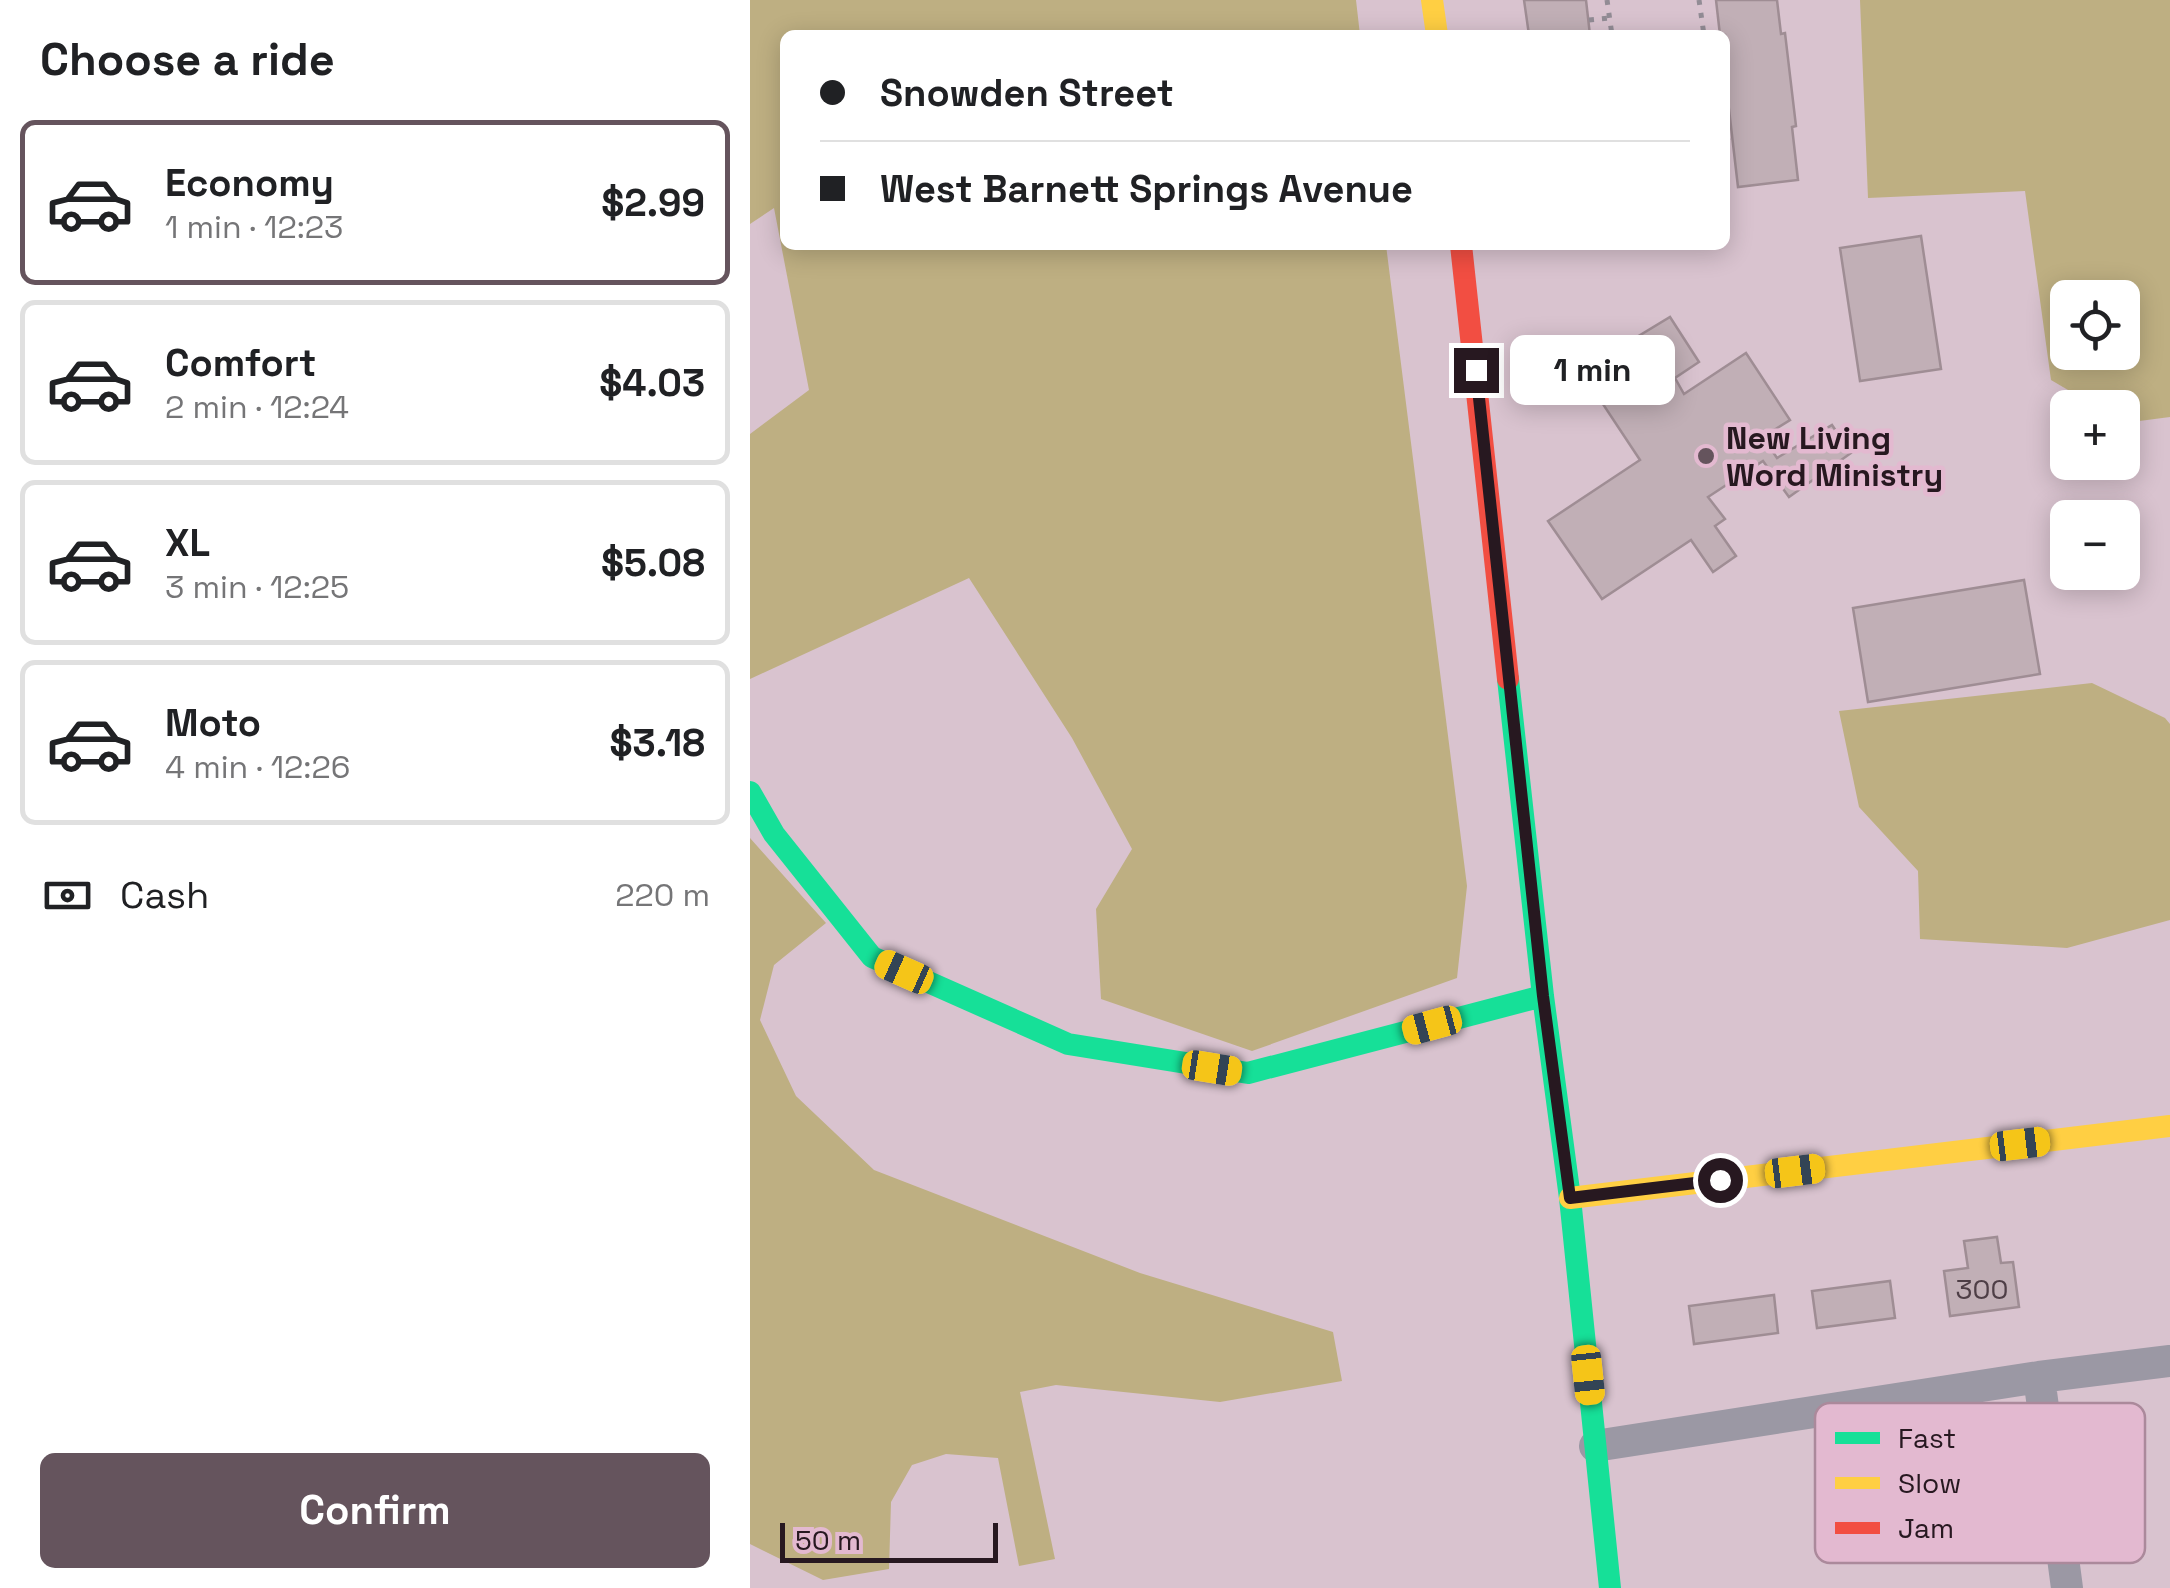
<!DOCTYPE html>
<meta charset="utf-8">
<style>
body{margin:0;font-family:"Space Grotesk",sans-serif;background:#f6f6f6;color:#202124;height:100vh;display:flex;flex-direction:column;font-size:38px;white-space:nowrap}
*{box-sizing:border-box;margin:0}
p{font-size:32px;color:#757577}
.icon{flex:none;width:55px;height:55px;fill:none;stroke:currentColor;stroke-width:2;stroke-linecap:round;stroke-linejoin:round}
.map{position:relative;flex:1;overflow:hidden}
.details{display:flex;flex-direction:column;background:#fff;width:750px}
.details>*{flex:none}
.top-card{position:absolute;left:30px;top:30px;width:950px;height:220px;border-radius:15px;box-shadow:0 5px 25px #0003;display:grid;align-content:center;height:220px;padding:0 40px;background:#fff}
.tools{position:absolute;left:1300px;top:280px;display:grid;gap:20px}
.tools a{display:grid;place-items:center;width:90px;height:90px;border-radius:15px;background:#fff;box-shadow:0 5px 25px #0003;font-size:50px}
.scale{position:absolute;left:30px;bottom:25px;width:218px;box-sizing:border-box;padding-left:10px;border:5px solid #271820;border-top:0;font-size:28px;line-height:35px;white-space:nowrap;color:#271820;-webkit-text-stroke:8px #e3b9d0;paint-order:stroke}
.end{position:absolute;width:45px;height:45px;margin:-22px;border:12px solid #271820;background:#fff;box-shadow:0 0 0 5px #fff}
.from{border-radius:50%}
.bubble{position:absolute;height:70px;border-radius:15px;background:#fff;box-shadow:0 5px 25px #0003;font-size:32px;font-weight:700;line-height:70px;text-align:center}
.car{position:absolute;width:30px;height:60px;margin:-30px -15px;border-radius:12px;box-shadow:0 0 8px 2px #0007;background:linear-gradient(#f5c518 24%,#345 0 40%,#f5c518 0 76%,#345 0 86%,#f5c518 0)}
.top-card b{display:flex;align-items:center;gap:35px;height:95px;font-size:38px}
.top-card b+b{border-top:2px solid #e0e0e0}
.top-card i{width:25px;height:25px;background:#202124}
ul{padding:0;list-style:none}
li{display:flex;align-items:center;gap:30px;height:165px;margin:0 20px 15px;padding:0 20px;border:5px solid #e0e0e0;border-radius:15px}
li div{flex:1}
li b{display:block;font-size:38px}
li em{font-style:normal;font-weight:700}
li.active{border-color:#65545d}
li>.icon{width:90px;height:90px;stroke-width:1.5}
h2{padding:0 40px;font-size:45px;line-height:120px}
.pay{display:flex;align-items:center;gap:25px;height:110px;padding:0 40px;font-size:38px}
.pay p{margin-inline-start:auto}
.cta{display:flex;gap:20px;margin-top:auto;padding:20px 40px}
.cta a{flex:1;height:115px;border-radius:15px;background:#65545d;color:#fff;font-size:40px;font-weight:700;line-height:115px;text-align:center}
main{display:flex;flex:1;min-height:0}
.map>svg:first-child{display:block}
</style>
<main>
<section class="details">
<h2>Choose a ride</h2>
<ul>
<li class="active"><svg class="icon" aria-label="car" viewBox="0 0 24 24"><path d="M5 17H2v-5l4-1 3-4h7l3 4 3 1v5h-3M9 17h6M6 11h13"/><circle cx="7" cy="17" r="2"/><circle cx="17" cy="17" r="2"/></svg><div><b>Economy</b><p>1 min · 12:23</p></div><em>$2.99</em></li>
<li><svg class="icon" aria-label="car" viewBox="0 0 24 24"><path d="M5 17H2v-5l4-1 3-4h7l3 4 3 1v5h-3M9 17h6M6 11h13"/><circle cx="7" cy="17" r="2"/><circle cx="17" cy="17" r="2"/></svg><div><b>Comfort</b><p>2 min · 12:24</p></div><em>$4.03</em></li>
<li><svg class="icon" aria-label="car" viewBox="0 0 24 24"><path d="M5 17H2v-5l4-1 3-4h7l3 4 3 1v5h-3M9 17h6M6 11h13"/><circle cx="7" cy="17" r="2"/><circle cx="17" cy="17" r="2"/></svg><div><b>XL</b><p>3 min · 12:25</p></div><em>$5.08</em></li>
<li><svg class="icon" aria-label="car" viewBox="0 0 24 24"><path d="M5 17H2v-5l4-1 3-4h7l3 4 3 1v5h-3M9 17h6M6 11h13"/><circle cx="7" cy="17" r="2"/><circle cx="17" cy="17" r="2"/></svg><div><b>Moto</b><p>4 min · 12:26</p></div><em>$3.18</em></li>
</ul>
<div class="pay"><svg class="icon" aria-label="cash" viewBox="0 0 24 24"><path d="M3 7h18v10H3z"/><circle cx="12" cy="12" r="2"/></svg>Cash<p>220 m</p></div>
<div class="cta"><a>Confirm</a></div>
</section>
<div class="map">
<svg width="1420" height="1588" viewBox="0 0 1420 1588">
<rect width="100%" height="100%" fill="#d9c3cf"/>
<path fill="#beaf82" fill-rule="evenodd" d="M0 0H606L610 35H35V245H636L717 886 707 978 502 1051 351 999 346 909 382 849 322 738 219 578 0 679V434L59 390 24 208 0 224Z
M1110 0H1420V417L1374 423 1372 408 1347 407 1301 380 1275 191 1118 198ZM1318 298H1372V352H1318Z
M1342 683 1415 718 1420 724V920L1317 948 1170 939 1168 871 1109 807 1089 711Z
M0 838 76 923 24 965 10 1020 46 1096 124 1170 390 1273 583 1332 592 1381 470 1402 306 1385 270 1392 305 1559 269 1566 248 1458 196 1454 162 1465 141 1502 139 1569 73 1580 0 1544Z"/>
<path fill="#c1afb6" stroke="#9f8d94" stroke-width="2.5" d="M774 0H836L840 35H779Z
M966 0H1027L1031 34 1035 33 1046 126 1042 127 1048 180 988 187 975 75V35H970Z
M1171 236 1191 369 1110 381 1090 248Z
M920 317 949 362 925 378 934 394 996 353 1040 420 1013 437 1027 458 1082 425 1101 453 1039 497 1013 461 958 497 975 519 965 526 986 556 963 572 941 540 852 599 798 521 890 460 831 371Z
M1274 580 1290 674 1118 702 1103 608Z
M1247 1237 1251 1263 1263 1262 1269 1307 1200 1316 1194 1271 1218 1268 1214 1241Z
M1140 1281 1145 1318 1067 1328 1062 1291Z
M1024 1295 1028 1333 944 1344 939 1306Z"/>
<g fill="none" stroke-linecap="round" stroke-linejoin="round">
<path stroke="#928c95" stroke-width="5" stroke-dasharray="5 8" stroke-linecap="butt" d="M857 0 862 35
M949 0 954 35
M839 20 860 18
M955 35 970 33
M975 138 982 137"/>
<path stroke="#9b98a4" stroke-width="32" d="M1289 1377 1317 1588
M845 1446 1289 1377 1420 1361"/>
<path stroke="#16e098" stroke-width="22" d="M758 679 793 996 820 1198 860 1588
M0 792 24 834 122 957 318 1044 498 1073 793 996"/>
<path stroke="#ffcf43" stroke-width="22" d="M682 0 687 35
M820 1198 1420 1126"/>
<path stroke="#f24e42" stroke-width="22" d="M711 245 758 679"/>
</g>
<g fill="none" stroke-linecap="round" stroke-linejoin="round">
<path stroke="#271820" stroke-width="12" d="M726 370 793 996 820 1198 970 1180"/>
</g>
<circle fill="#65545d" stroke="#e3b9d0" stroke-width="4" cx="956" cy="456" r="10"/>
<g text-anchor="middle" dominant-baseline="central" stroke-width="9" stroke-linejoin="round" paint-order="stroke">
<g font-size="28" fill="#4e3e46">
<text x="1232" y="1289">300</text>
</g>
<g font-size="32" font-weight="bold" fill="#271820" stroke="#e3b9d0" text-anchor="start">
<text x="976" y="438">New Living<tspan x="976" dy="37">Word Ministry</tspan></text>
</g>
</g>
<rect x="1065" y="1403" width="330" height="160" rx="15" fill="#e3b9d0" stroke="#ab899b" stroke-width="2.5"/>
<rect x="1085" y="1432" width="45" height="12" fill="#16e098"/>
<rect x="1085" y="1477" width="45" height="12" fill="#ffcf43"/>
<rect x="1085" y="1522" width="45" height="12" fill="#f24e42"/>
<g font-size="28" fill="#271820">
<text x="1148" y="1448">Fast</text>
<text x="1148" y="1493">Slow</text>
<text x="1148" y="1538">Jam</text>
</g>
</svg>
<div class="tools">
<a><svg class="icon" aria-label="locate" viewBox="0 0 24 24"><circle cx="12" cy="12" r="6"/><path d="M12 2v4M12 18v4M2 12h4M18 12h4"/></svg></a>
<a>+</a>
<a>−</a>
</div>
<div class="scale">50 m</div>
<i class="end from" style="left:970px;top:1180px"></i>
<i class="end" style="left:726px;top:370px"></i>
<div class="bubble" style="left:760px;top:335px;width:165px">1 min</div>
<i class="car" style="left:154px;top:972px;rotate:294deg"></i>
<i class="car" style="left:682px;top:1025px;rotate:255deg"></i>
<i class="car" style="left:462px;top:1068px;rotate:99deg"></i>
<i class="car" style="left:1270px;top:1144px;rotate:83deg"></i>
<i class="car" style="left:1045px;top:1171px;rotate:83deg"></i>
<i class="car" style="left:838px;top:1375px;rotate:174deg"></i>
<div class="top-card">
<b><i class="from"></i>Snowden Street</b>
<b><i></i>West Barnett Springs Avenue</b>
</div>
</div>
</main>
